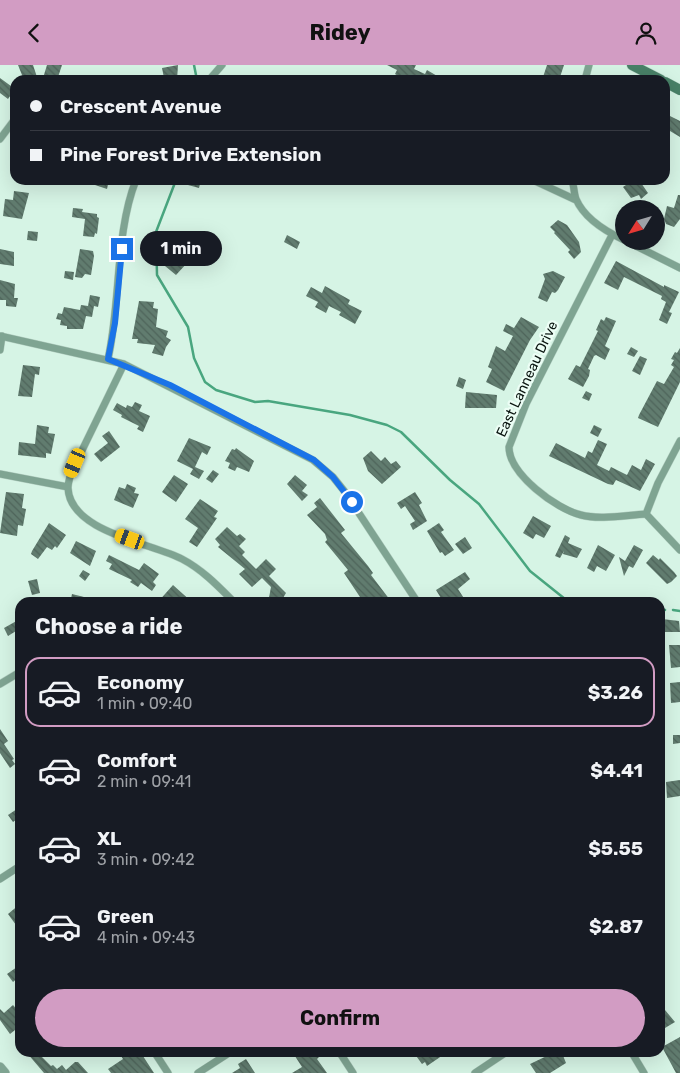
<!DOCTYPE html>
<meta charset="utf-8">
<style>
body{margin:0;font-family:Rubik,sans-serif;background:#242831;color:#f1f3f6;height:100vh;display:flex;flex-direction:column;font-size:19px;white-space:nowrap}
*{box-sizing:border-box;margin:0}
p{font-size:16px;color:#9ea1a6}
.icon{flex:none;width:28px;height:28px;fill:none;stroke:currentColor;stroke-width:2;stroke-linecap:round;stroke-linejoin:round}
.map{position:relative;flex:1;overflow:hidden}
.sheet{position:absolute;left:15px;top:532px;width:650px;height:460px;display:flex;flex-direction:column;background:#171b24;border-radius:15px;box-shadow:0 5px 20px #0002}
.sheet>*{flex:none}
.hud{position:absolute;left:10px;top:10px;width:660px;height:110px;border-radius:15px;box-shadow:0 5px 20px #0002;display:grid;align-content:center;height:110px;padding:0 20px;background:#171b24}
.needle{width:32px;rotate:233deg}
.controls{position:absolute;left:615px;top:135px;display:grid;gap:10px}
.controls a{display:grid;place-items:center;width:50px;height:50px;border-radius:50%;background:#171b24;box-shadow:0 5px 20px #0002;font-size:25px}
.end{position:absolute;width:22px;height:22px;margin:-11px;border:6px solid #1a73e8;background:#fff;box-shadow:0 0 0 2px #fff}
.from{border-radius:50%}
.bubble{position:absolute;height:35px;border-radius:18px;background:#171b24;box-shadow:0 5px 20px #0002;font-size:16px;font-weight:700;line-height:35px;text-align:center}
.car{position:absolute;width:15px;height:30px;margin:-15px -8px;border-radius:6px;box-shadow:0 0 4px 1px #0007;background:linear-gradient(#f5c518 24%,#345 0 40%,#f5c518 0 76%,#345 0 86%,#f5c518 0)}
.hud b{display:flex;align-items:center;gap:18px;height:48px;font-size:19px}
.hud b+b{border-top:1px solid #363941}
.hud i{width:12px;height:12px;background:#f1f3f6}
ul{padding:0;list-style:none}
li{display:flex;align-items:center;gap:15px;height:70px;margin:0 10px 8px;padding:0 10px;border:2px solid transparent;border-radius:15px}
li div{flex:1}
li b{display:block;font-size:19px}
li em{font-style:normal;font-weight:700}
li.active{border-color:#d29cc3}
li>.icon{width:45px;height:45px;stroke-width:1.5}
h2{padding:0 20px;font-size:22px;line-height:60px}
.action{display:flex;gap:10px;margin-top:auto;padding:10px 20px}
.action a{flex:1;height:58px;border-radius:30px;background:#d29cc3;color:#111;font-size:20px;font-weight:700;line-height:58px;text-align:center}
header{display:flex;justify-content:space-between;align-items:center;height:65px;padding:0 20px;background:#d29cc3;color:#111;font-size:22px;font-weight:700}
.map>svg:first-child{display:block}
</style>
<header><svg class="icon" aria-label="back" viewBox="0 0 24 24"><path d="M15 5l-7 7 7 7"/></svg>Ridey<svg class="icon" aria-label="person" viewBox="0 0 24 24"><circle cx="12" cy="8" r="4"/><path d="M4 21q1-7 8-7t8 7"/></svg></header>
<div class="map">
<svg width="680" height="1008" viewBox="0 0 680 1008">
<defs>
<pattern id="building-back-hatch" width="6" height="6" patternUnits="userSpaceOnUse" patternTransform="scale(1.25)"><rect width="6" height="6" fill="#617c6f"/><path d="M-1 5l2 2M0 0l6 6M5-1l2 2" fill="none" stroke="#4e645a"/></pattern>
</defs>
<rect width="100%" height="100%" fill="#d6f4e5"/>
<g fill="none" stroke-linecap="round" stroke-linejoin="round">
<path stroke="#49a67f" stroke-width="2.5" d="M194 0 197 15
M176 115 156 167 157 210 188 262 194 293 205 317 216 325 255 337 268 336 350 350 387 360 401 367 450 415 479 439 530 506 570 538
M660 544 665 545
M673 545 680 546"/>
</g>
<path fill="url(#building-back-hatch)" d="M18 0H33L37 12 24 15Z
M47 0H62L57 15 43 13Z
M178 0 177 15 164 13 162 3Z
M387 0H416L414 4 425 9 427 5 444 15H400L401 13 395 9 397 5Z
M547 0H564L559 15H542Z
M0 13 15 24 8 34 0 28Z
M668 50 680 56V72L665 63 668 58 665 56Z
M96 115H109L107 124 95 120Z
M189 115H201L199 123 188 120Z
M622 115H639L648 128 641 134 639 130 631 133 623 122 626 120Z
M14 126 29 128 22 154 3 151 5 134 13 135Z
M678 130H680V154L674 162 666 159 664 154 667 141 674 143Z
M73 143 83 144 82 147 97 149V152L99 153 97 169 95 168 94 172 83 171 85 154 72 152Z
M558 155 567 160 579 177 581 187 574 194 568 187 570 185 554 168 555 167 550 162Z
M28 166 38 167 37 176 27 175Z
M287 170 300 177 297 184 284 177Z
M0 184 14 187V201L0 199Z
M80 184 93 186 94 191 91 210 85 209 82 213 75 212Z
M178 187 188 197 176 210 165 201Z
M616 196 664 222V220L679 227 669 247 672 248 667 259 659 255 666 237 661 234 662 231 624 212 618 225 604 218Z
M65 206 74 207 73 215 64 213Z
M553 206 565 212 558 225 555 228 552 227 547 237 538 233 545 214 543 209Z
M0 215 15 219 14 233H18L16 242 6 241V235H0Z
M325 221 350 235 348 239 362 246 355 259 339 250 341 247 329 241 326 248 315 242 318 237 306 231 311 222 322 228Z
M90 230 100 232 98 242 94 241 92 252 86 251 83 264H67V261L60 260 61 255 56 254 58 248 62 249 64 242 80 245 81 240 88 241Z
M139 236 154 237 153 243 158 244 156 262 168 266 166 272 171 275 166 282 163 291 152 288 155 280 137 278 138 274H132Z
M521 252 539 262 530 275 504 326 486 317 492 304 488 302 496 281 505 286 513 271 503 266 506 259 514 263Z
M606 252 616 256 605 281 610 284 605 295 596 290 594 291 588 304 590 305 589 311 583 322 568 314 576 300 580 302 598 266 596 265 601 254 604 256Z
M631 282 638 286 634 292 627 289Z
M680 283V317L658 362 638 353 639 350 657 316 664 319 674 302 671 300 674 295 671 294 675 287 677 288Z
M640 291 647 294 640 310 632 306Z
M23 300 40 302 39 310 35 309 32 332 18 331Z
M459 312 466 315 463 324 456 321Z
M586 326 592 329 589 336 582 333Z
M466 327 497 330 496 343H465Z
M135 337 142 340 139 346 150 351 143 367 137 364 139 361 121 352 122 350 113 345 117 338 126 343 127 340 132 342Z
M37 360 49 362 48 368 55 369 51 389 46 388V393L18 390 19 377 35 379Z
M594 360 602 364 598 372 590 368Z
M109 366 120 382 101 397 94 389 108 378 102 371Z
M189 373 211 382 207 390 202 387 195 402 204 406 199 414 190 409 193 404 177 396Z
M598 375 607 379 597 400 609 406 611 402 627 410 632 400 641 405 646 394 655 399 640 426 616 415 613 420 608 419 549 391 556 378 585 393 588 386 592 388Z
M236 383 254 396 249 407 237 402 235 406 228 403 230 398 225 396 232 384 235 385Z
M371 386 381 396 385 392 391 399 396 396 401 402 382 419 368 406 363 393Z
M213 405 219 409 212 418 206 414Z
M174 410 188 419 176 437 162 427Z
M295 410 307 420 302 426 308 430 302 436 287 419Z
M127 419 136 423 134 428 139 429 133 443 114 435 119 422 125 424Z
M6 427 24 429 22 443 26 444 23 461 18 460 17 471 0 468Z
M415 427 422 438 419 440 427 456 413 465 410 459 415 456 405 441 401 444 397 438Z
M320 433 345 465 341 468 368 501 373 508 371 510 390 535 386 538H364L344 508 348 505 325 477 327 475 325 469 307 450 317 442 314 438Z
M200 434 218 446 214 452 217 453 197 482 189 477 198 463 185 454Z
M533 451 551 461 544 473 536 469 533 474 523 468Z
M49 458 66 470 57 483 55 481 52 485 47 482 38 494 31 489 32 486Z
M439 458 444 465 441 467 454 485 445 491 442 487 440 488 427 466Z
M227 462 237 471 240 469 246 474 239 481 245 487 242 490 256 504 266 494 276 504 269 511 286 528 280 538H268L271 522 262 513 252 522 239 509 245 504 218 482 220 480 215 474Z
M565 470 570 473 568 478 582 484 577 493 563 489 564 486 560 493 555 491Z
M465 472 472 483 463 489 455 479Z
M76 476 96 486 90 501 70 488Z
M598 480 615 490 606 506 597 501 594 507 587 503Z
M634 480 643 485 633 503 629 501 624 511 619 492 625 496Z
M109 490 139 505 144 498 159 509 153 517 156 520 152 526 141 518 138 522 130 517 132 515 109 504 112 499 106 496Z
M653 490 659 495 660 493 674 507 677 511 671 517 667 519 646 498Z
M83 505 90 509 85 516 79 511Z
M465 507 470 514 458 524 467 538H444L436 525Z
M37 514 40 528 32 530 28 516Z
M173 520 193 538H157Z
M72 529 84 532 83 538H70Z
M20 554V574L16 566 8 571 4 563Z
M662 554 679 556 680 567H662Z
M669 580H680V602L671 603Z
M680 617V637L671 638 670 618Z
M0 664 8 676 4 679 14 694 12 695 15 699 10 703 0 688Z
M673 670H680V678L673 679Z
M680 715V731L667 733 666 717Z
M20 742V752L13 757 8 750Z
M20 839V857L16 860 8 849Z
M17 902 20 911 13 917 7 909Z
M13 940 20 948V971L15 965 10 969 0 955V944L4 948Z
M665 945 675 957 660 966V948Z
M680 972V1008H676L662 982Z
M27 988H38L51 1001 53 1000 57 1004 62 1000 66 1005 75 997H78L88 1008H44Z
M119 988H141L154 1008H111L108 1004 123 994Z
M293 988H316L319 992 317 994 327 1008H292L302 1002Z
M414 988H446L427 1001 425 997 422 999Z
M553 988H562L566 998 550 1008H536L530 999Z
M246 994 255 1008H232L240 1003 238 999Z"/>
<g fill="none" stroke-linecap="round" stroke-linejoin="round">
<g stroke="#b5d0c3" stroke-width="8">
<path id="minor" d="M209 15 222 0
M585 15 589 0
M0 74 15 54
M533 115 576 135
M572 115C574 121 574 129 576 134 584 153 607 167 624 175
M612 170 526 339 509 382C509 409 556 444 581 450 600 455 626 450 646 449L680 485
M626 176 680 203
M0 271 124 299 313 395 333 412 345 427 418 538
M0 285 2 271
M108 294C121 237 115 168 136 115
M124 299 71 408C70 412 68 418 68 423 70 467 151 478 182 494 203 505 219 522 235 538
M0 409 68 422
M646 449 658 418 680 376
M0 619 20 607
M0 814 20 801
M155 988 168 1008
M340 988 353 1008
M632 988 644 1008
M198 1008 229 988
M475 1008 505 988"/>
</g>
<g stroke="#b5d0c3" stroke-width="10">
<path id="tertiary" d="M0 1002 5 1008"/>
</g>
<g stroke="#b5d0c3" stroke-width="11">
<path id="secondary" d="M632 0 661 15
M665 17 680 25"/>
</g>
<use href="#minor" stroke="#7fa492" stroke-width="7"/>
<use href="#tertiary" stroke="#7fa492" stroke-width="9"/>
<use href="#secondary" stroke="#488167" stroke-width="10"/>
</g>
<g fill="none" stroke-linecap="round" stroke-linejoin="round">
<path stroke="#1a73e8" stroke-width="6" d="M122 184 115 258 108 294 170 320 314 395 333 412 352 437"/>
</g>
<g text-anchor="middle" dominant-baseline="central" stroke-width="4.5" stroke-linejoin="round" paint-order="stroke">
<g font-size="14" fill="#09140f" stroke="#ecfef5">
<text transform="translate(527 314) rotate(-65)">East Lanneau Drive</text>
</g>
</g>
</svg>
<div class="controls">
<a><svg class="needle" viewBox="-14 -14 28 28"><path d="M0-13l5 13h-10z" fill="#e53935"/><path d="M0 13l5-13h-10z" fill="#9ea1a6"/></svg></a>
</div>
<i class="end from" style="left:352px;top:437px"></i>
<i class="end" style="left:122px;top:184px"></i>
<div class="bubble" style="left:140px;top:166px;width:82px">1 min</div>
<i class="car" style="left:75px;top:398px;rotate:203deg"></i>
<i class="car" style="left:130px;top:474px;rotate:290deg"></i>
<div class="hud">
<b><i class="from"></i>Crescent Avenue</b>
<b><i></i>Pine Forest Drive Extension</b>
</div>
<section class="sheet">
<h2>Choose a ride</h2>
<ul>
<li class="active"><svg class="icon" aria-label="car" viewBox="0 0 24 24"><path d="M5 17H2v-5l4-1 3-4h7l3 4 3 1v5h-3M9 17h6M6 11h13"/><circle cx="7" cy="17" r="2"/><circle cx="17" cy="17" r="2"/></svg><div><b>Economy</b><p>1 min · 09:40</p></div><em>$3.26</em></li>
<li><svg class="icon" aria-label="car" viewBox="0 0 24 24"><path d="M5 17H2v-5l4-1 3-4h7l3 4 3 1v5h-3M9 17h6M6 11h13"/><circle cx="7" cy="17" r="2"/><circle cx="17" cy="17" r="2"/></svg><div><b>Comfort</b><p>2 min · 09:41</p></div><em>$4.41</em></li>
<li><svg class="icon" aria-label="car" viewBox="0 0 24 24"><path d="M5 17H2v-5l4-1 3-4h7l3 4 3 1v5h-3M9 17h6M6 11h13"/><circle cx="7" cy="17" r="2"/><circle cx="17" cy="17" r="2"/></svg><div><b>XL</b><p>3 min · 09:42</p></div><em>$5.55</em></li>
<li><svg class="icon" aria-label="car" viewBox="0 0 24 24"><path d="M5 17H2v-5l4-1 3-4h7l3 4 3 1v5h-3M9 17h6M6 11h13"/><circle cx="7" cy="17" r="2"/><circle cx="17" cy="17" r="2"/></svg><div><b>Green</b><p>4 min · 09:43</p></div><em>$2.87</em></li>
</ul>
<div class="action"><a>Confirm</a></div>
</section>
</div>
